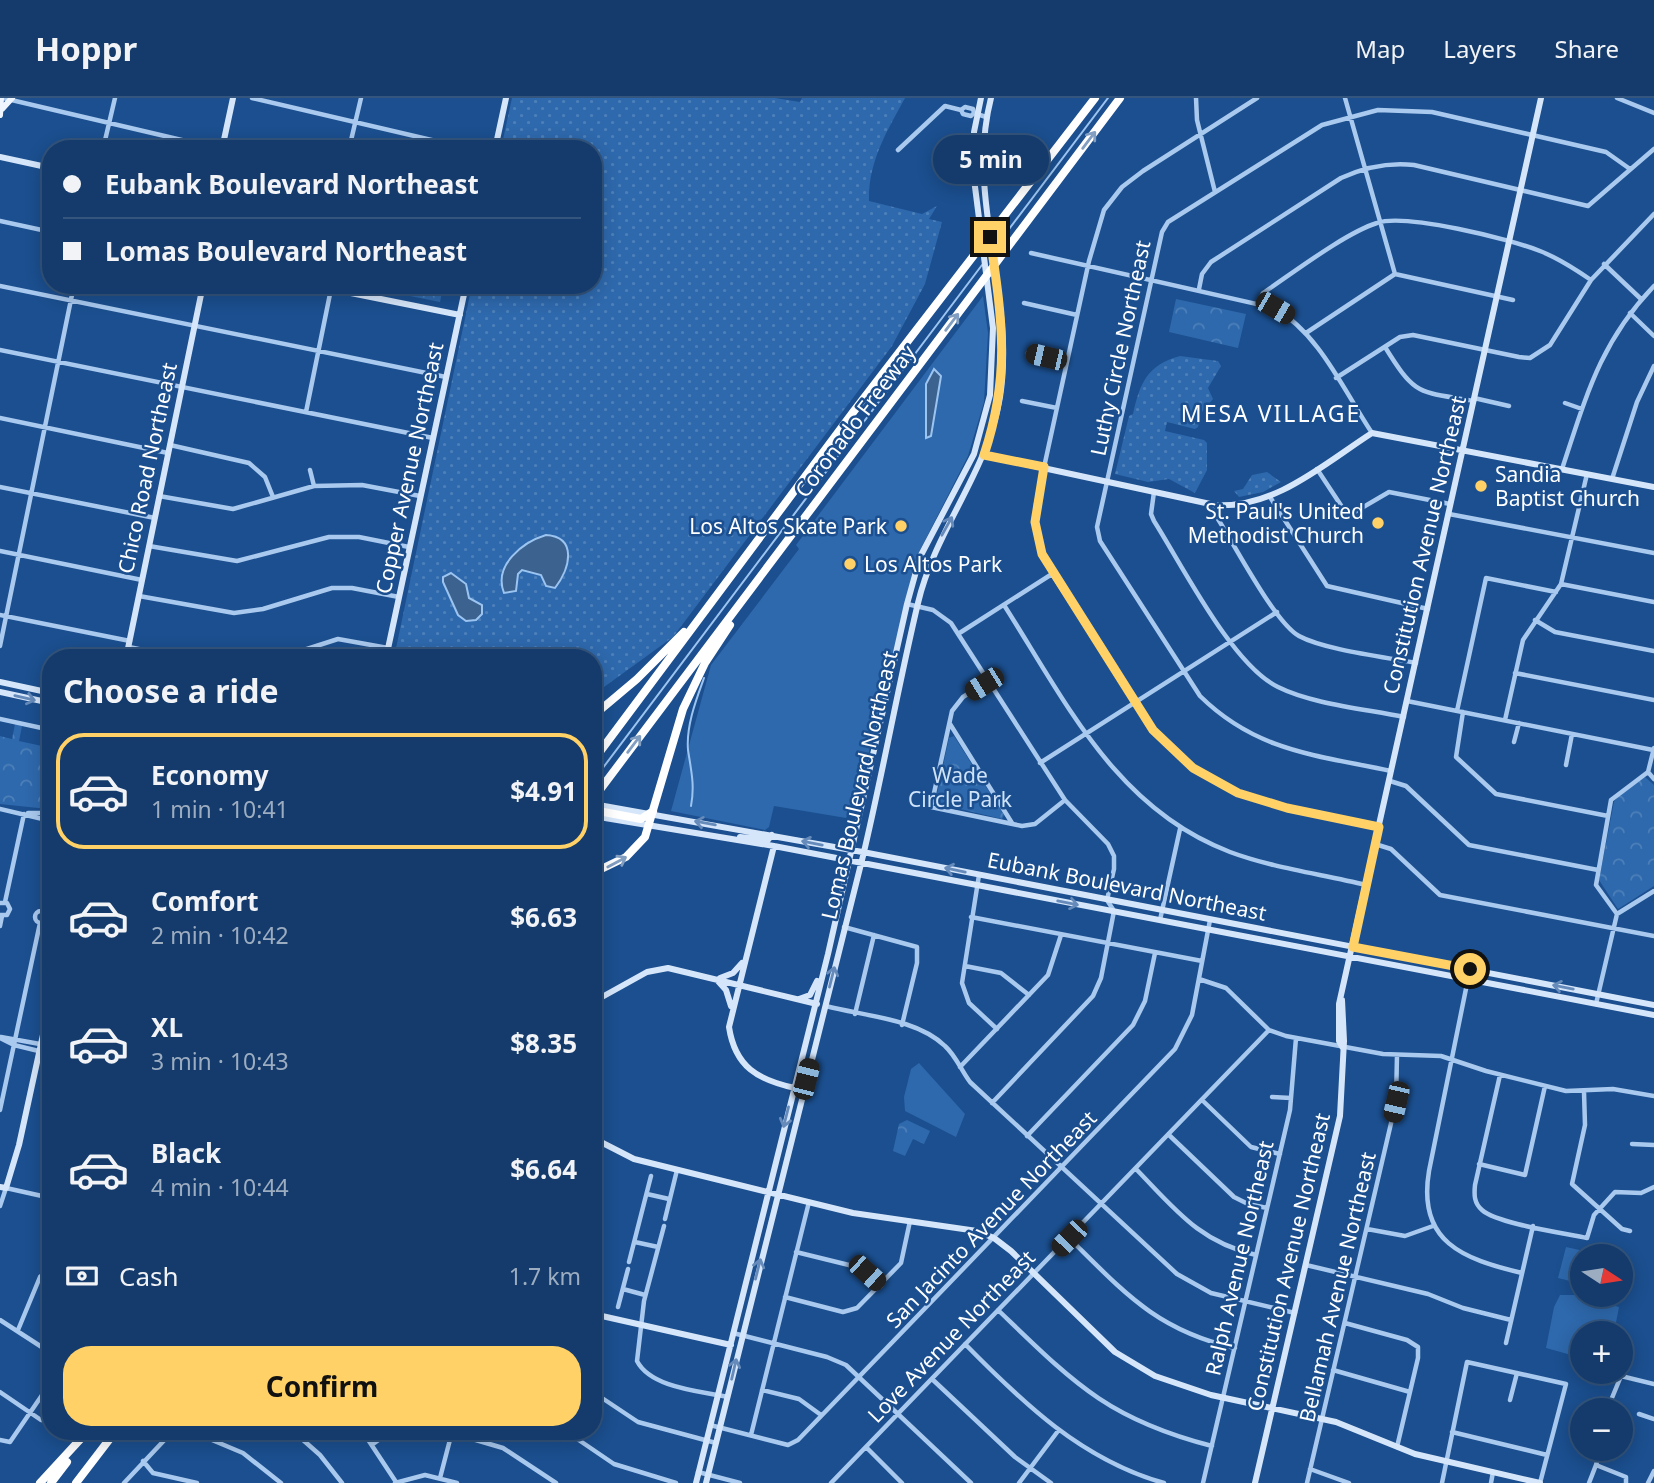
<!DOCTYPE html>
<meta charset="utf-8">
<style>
body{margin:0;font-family:"Noto Sans",sans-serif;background:#214673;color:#f1f3f6;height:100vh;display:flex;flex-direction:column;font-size:26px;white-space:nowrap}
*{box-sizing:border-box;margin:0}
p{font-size:23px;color:#9dadc1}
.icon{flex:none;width:38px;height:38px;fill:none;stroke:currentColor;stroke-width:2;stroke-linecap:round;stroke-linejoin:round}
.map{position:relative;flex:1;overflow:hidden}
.details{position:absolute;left:42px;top:551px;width:560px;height:791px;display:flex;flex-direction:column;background:#143b6b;border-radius:28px;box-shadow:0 4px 18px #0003,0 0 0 2px #33557e}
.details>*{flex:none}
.banner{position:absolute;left:42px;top:42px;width:560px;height:154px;border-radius:28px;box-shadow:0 4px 18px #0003,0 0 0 2px #33557e;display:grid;align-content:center;height:154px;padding:0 21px;background:#143b6b}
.needle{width:46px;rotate:102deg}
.controls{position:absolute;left:1570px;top:1146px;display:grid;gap:14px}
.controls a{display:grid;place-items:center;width:63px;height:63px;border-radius:50%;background:#143b6b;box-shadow:0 4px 18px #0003,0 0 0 2px #33557e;font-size:35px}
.end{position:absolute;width:32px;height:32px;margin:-16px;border:9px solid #ffd166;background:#111;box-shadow:0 0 0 4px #111}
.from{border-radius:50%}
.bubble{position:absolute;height:49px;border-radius:24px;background:#143b6b;box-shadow:0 4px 18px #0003,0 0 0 2px #33557e;font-size:23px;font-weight:700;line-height:49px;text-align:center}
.car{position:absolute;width:21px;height:42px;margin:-21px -10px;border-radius:9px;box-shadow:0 0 5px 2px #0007;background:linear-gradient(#222 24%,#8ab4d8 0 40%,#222 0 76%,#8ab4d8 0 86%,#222 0)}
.banner b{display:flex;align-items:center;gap:24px;height:66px;font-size:26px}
.banner b+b{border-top:2px solid #33557e}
.banner i{width:18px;height:18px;background:#f1f3f6}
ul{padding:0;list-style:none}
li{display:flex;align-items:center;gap:21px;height:116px;margin:0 14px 10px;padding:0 7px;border:4px solid transparent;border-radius:28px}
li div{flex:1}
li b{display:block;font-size:26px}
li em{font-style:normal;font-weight:700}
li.active{border-color:#ffd166}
li>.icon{width:63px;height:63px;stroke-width:1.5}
h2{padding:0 21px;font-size:32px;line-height:84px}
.pay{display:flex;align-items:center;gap:18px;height:77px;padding:0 21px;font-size:26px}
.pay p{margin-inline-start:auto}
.button{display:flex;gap:14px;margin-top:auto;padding:14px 21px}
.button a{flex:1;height:80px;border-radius:28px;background:#ffd166;color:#111;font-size:28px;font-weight:700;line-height:80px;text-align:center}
header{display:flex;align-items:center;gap:42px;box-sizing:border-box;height:98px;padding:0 35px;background:#143b6b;border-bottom:2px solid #33557e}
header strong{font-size:33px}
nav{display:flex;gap:38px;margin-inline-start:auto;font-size:24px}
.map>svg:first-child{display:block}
</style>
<header>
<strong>Hoppr</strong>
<nav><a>Map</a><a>Layers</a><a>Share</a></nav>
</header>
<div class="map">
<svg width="1654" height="1385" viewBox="0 0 1654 1385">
<defs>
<pattern id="grass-dots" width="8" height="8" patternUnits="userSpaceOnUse" patternTransform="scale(1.75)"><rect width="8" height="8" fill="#2e69ad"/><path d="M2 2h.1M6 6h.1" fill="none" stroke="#4d80b9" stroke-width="1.8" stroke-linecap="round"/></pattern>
<pattern id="park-crowns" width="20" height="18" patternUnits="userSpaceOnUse" patternTransform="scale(1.75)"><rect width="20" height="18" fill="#2e69ad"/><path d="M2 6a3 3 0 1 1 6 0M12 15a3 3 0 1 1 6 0" fill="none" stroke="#4d80b9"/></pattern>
</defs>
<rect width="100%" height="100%" fill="#1b4f8f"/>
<path fill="url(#grass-dots)" d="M512 0H775L800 4 802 0H905C887 33 868 64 869 103L922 116 937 108 929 121 942 124 925 186 892 248 673 539 593 597V560H394L472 187H593V51H501Z
M1180 258 1218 263 1221 268 1208 290 1213 301 1202 314 1198 329 1195 331 1167 324 1165 333 1204 342 1207 345V372L1195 395 1169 381 1148 384 1115 376 1129 318 1133 316C1140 285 1147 267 1180 258Z
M1267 374 1281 384 1263 394 1239 399 1234 393 1243 391 1252 377Z"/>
<path fill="url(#park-crowns)" d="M407 187 443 190 440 204 405 197Z
M1176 201 1246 216 1238 250 1169 234Z
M15 626 22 628 19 643 51 650 48 711 0 706V638L12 641Z
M954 638 1004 717 1002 721 935 705 949 640Z
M1645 679 1654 687V788L1618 811 1599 782 1614 704 1619 697Z
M907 1022 930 1033 924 1046 913 1041 905 1058 893 1053 899 1026Z"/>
<path fill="#2e69ad" d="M983 198 988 235 984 304 968 358 916 460 855 711 850 712 846 720 774 708 769 729 765 732 671 713 711 567 799 451 796 447Z
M919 965 965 1016 956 1039 905 1013 904 999 911 971Z
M1566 1149 1607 1158H1582V1186L1558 1180Z
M1560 1197H1576L1619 1209 1614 1235 1582 1236V1260L1546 1250 1554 1209Z"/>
<path fill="#3c6290" stroke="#9cc4f0" stroke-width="2" d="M934 271 941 278 931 338 926 340V286Z
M546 437C578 439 570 471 555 490L546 488 541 477 522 472 518 476 516 493 504 495C493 467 523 444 546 437Z
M451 475 466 486 469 500 482 507V516L476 522 466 523 458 517 443 484V479Z"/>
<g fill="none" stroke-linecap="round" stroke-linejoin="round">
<path stroke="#9cc4f0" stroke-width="2" d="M994 151 1108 0
M593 683 982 167
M691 708C695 687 691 672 688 652 686 628 696 602 704 580"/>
<path stroke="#a9c9ee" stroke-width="4.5" d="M3 0 220 51
M252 0 470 51
M1196 0 1197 22 1215 94
M1257 0 1143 73 1122 89 1104 112 1089 163 1036 406 1037 441 1052 476 1153 631 1174 653 1193 670 1238 695 1287 710 1379 729
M1345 0 1395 176
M1617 0 1654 15
M961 12 965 9 973 11 974 15 986 19
M103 51 115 0
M349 51 361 0
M898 52 945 8 961 12 963 16 971 18 974 15
M0 123 51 134
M1031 155 1274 210C1319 235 1344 293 1372 335
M1604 166 1641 201
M0 188 446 279
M1199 191 1202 176 1211 164 1341 80C1365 69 1388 64 1414 67L1588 108 1654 51
M1259 204 1263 195C1293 175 1345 135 1377 125 1405 115 1510 141 1540 153 1558 160 1575 171 1591 182
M1024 205 1077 217
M1630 215 1654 238
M1306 235 1395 176 1513 202
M1385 249C1416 299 1418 293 1474 303
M0 252 433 340
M1028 255 1067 263
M1336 280 1400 239 1413 237 1519 259 1530 260 1550 247 1591 182 1654 116
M1474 300 1509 308
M1022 303 1057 310
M1565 305 1582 311
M306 314 331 191 314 187
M0 320 168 355
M170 347 249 365 265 379 273 399
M1317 371 1348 418 1389 394 1450 406
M1562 371C1586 299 1600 244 1654 188
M310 372 314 388
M1612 381 1637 304 1654 268
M0 389 155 420
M1154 394 1151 416 1154 423C1182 467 1232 567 1278 589 1312 606 1365 611 1404 619
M159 398 233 411 314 388 362 387 420 398
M1270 399 1327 488 1428 511
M1215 407 1216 418C1234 445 1274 524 1299 538 1325 552 1385 559 1416 565
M1449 416 1654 455
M149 448 237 463 329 439H359L409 449
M0 453 142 482
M1561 486 1654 504
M139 498 234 515 263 511 332 490H352L399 499
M907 506 933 512 951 525 1065 702 1108 746 1114 758V771L1107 802 1114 813 1101 880 1093 898 992 1005
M1004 507C1066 604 1116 711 1230 754 1273 770 1321 776 1366 787
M0 517 130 543
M1535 522 1555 534 1654 553
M958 536 1052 476
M0 548 74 187
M129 549 181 560
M279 560 338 541 388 550
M1515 575 1654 602
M988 583 963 599 952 613 931 709 1022 728 1035 726 1065 702
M1407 603 1653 652
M1457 613 1486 480 1556 494
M1463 614 1456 659 1496 696 1608 718
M0 621 51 632
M1505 622 1523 542 1561 486 1587 376
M950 626 1012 725
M1514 644 1519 625
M1040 665 1277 514
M1566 667 1572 636
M1391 673C1317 657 1257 654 1200 598L1100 443 1097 429 1162 134 1168 124 1322 27 1378 12 1432 14 1606 54 1630 71
M1648 674 1654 681
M1390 683 1406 688 1469 747 1598 772
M0 711 51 723
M28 715H51
M1375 746 1391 751 1440 797 1654 838
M979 777 962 885 969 905 997 931
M5 804 24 716
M0 805H7L10 811 7 817H0
M35 819a6 6 0 1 1 12 0a6 6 0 1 1-12 0Z
M42 813 51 775
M1617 816 1654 793
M971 819 1202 863
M1160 822 1180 731
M0 828 2 818
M844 829 917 849V865L902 927
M965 868 1001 875 1029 897
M1470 871 1429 1073C1417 1144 1463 1161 1522 1175
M1199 881 1226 890 1269 932 1286 938 1383 956 1441 958 1486 973 1566 993 1613 991 1654 998
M1596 906 1617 816 1596 787 1611 702 1648 674 1654 650
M826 908C863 918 916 920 945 948 956 958 961 972 970 984L1177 1176 1211 1195 1295 1215
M855 916 874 837
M1 939 51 948
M0 940 14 947 51 956
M960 969 1048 877 1061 837
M1500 977 1475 1087C1474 1097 1474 1105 1482 1112 1498 1126 1564 1135 1587 1140L1594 1117 1615 1094 1641 1095 1654 1089
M1584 994 1585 1027 1572 1086 1622 1131 1630 1133
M1272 999 1291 1000
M1202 1002 1251 1049 1280 1056
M0 1012 40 825
M1169 1037 1234 1099 1248 1106 1267 1110
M1027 1038 1133 927 1145 903 1155 855
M1632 1046 1654 1047
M1479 1066 1525 1077 1545 988
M1136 1071C1175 1111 1199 1144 1256 1157
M647 1096 669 1101
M0 1108 6 1090 51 1100
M665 1121 677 1072
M664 1128 644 1203 637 1263C651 1290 700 1293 727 1299
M1367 1131 1405 1138 1433 1128
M1069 1140C1124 1194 1156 1232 1235 1250
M635 1144 658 1149
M796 1154 857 1169 881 1188
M629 1164 651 1078
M1306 1167 1428 1196 1463 1210 1511 1222
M623 1191 645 1197
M785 1199 843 1214 857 1210 901 1165 910 1123
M618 1209 628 1171
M998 1212C1073 1284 1107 1321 1212 1348
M0 1222 51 1255
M1345 1225 1407 1242 1418 1249V1260L1397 1349
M593 1227 595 1217
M18 1232 40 1179 51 1169
M733 1235 827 1259 846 1267 971 1385
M1506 1245 1533 1128
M965 1246C1023 1305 1082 1362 1164 1385
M1333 1272 1410 1294
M932 1281 1015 1359 1051 1385
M762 1292 799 1301 821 1317
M0 1294 41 1322 51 1323
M593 1294 638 1324 716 1345
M1510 1302 1517 1275
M1607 1312 1621 1278 1654 1286
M1639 1316 1654 1321
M1620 1320 1622 1321
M710 1327 788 1347 798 1342 1175 951 1192 917 1210 822
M193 1334 243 1355 281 1385
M294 1334 320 1357 342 1385
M363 1334 396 1384
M567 1334 614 1366 676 1385
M1452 1334 1547 1357
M452 1335 503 1350 556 1385
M751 1337 809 1104
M0 1342 10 1344 51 1284
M373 1346 390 1334
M866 1349 902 1385
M143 1363 153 1375 197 1385
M1596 1367 1601 1351
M1310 1371 1349 1385
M698 1374 740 1385
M440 1380 452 1334
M124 1385 172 1334
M395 1385 425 1377 457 1385
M831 1385 1269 932
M1019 1385 1058 1333
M1203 1385 1290 1012 1296 940
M1307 1385 1396 1004 1397 957
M1442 1385 1467 1264 1566 1286 1540 1385
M1491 1385 1493 1374
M1589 1385 1596 1367 1626 1379V1385
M1648 1385 1654 1373"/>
<path stroke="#d6e6fa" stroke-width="6" d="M222 51 233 0
M495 51 506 0
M0 59 51 70
M331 187V191L460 217
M983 357 1215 407C1275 411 1325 365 1372 335L1654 389
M126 560 203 187
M386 560 466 187
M0 584 51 595
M0 594 51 605
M593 706 868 755 1654 907
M593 718 774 748 1654 917
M740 739 768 742 772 737
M774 748 729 929C735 969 758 982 795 990
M720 880 733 875 742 865
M717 882 726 892 731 908
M799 901 810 897 817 883
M593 904 647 874 668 870 817 906
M1343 950 1339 943V906L1541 0
M593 1040 634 1061 853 1115 977 1133 994 1140 1011 1153 1115 1254 1155 1278 1211 1297 1336 1324 1415 1356 1540 1385
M0 1089 6 1090 19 1047 51 900
M593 1216 731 1247
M696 1385 828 856 907 506 920 459 974 356 990 297 993 230 973 73 974 34 981 0
M706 1385C759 1176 811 967 863 758 883 674 898 589 918 505 935 432 988 374 1000 299 1016 199 965 100 991 0
M1255 1385 1340 1018 1344 943 1342 902"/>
<path stroke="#f0f6ff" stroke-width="6" d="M2 11 12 0
M0 17 1 0"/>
<path stroke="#fff" stroke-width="8" d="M593 618 637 581 684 534
M593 663 854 313 1095 0
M593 701 1120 0
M593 712 641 721 653 713
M593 775 626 759 645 739 683 611 705 565 730 527
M40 1385 87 1334
M51 1385 67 1364
M76 1385 115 1334"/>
</g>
<defs><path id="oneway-shaft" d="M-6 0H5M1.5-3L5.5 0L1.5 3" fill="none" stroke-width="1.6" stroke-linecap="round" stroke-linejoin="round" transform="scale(1.75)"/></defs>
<g stroke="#829ec1">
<use href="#oneway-shaft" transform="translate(1089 42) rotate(-53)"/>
<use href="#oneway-shaft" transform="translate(952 224) rotate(-53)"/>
<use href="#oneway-shaft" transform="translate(634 646) rotate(-53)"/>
<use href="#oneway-shaft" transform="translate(617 764) rotate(-28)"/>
</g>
<g stroke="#668bba">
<use href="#oneway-shaft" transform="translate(947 428) rotate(-61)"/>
<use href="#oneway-shaft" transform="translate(25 600) rotate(13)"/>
<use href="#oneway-shaft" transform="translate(705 725) rotate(-170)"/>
<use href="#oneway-shaft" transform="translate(812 745) rotate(-169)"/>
<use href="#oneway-shaft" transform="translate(955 772) rotate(-168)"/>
<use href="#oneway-shaft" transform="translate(1068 805) rotate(11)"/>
<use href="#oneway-shaft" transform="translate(832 879) rotate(-76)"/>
<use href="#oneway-shaft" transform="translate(1563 889) rotate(-169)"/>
<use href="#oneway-shaft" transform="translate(786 1019) rotate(104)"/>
<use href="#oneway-shaft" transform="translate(758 1171) rotate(-76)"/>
<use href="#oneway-shaft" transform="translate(734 1271) rotate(-77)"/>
</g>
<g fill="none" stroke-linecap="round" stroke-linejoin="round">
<path stroke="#ffd166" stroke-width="9" d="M990 139C1002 221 1011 276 984 357L1044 369 1035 424 1042 456 1153 632 1193 670 1238 695 1287 710 1379 729 1353 849 1470 871"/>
</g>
<g fill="#ffd166" stroke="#1b4f8f" stroke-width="2.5">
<circle cx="1481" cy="388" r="7"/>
<circle cx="1378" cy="425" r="7"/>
<circle cx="901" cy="428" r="7"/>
<circle cx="850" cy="466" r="7"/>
</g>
<g text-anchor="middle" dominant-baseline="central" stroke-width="5" stroke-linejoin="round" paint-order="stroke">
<g font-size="21" fill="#fff" stroke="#1b4f8f">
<text transform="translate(1120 250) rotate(-78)">Luthy Circle Northeast</text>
<text transform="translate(855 323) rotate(-53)">Coronado Freeway</text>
<text transform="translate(147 370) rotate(-78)">Chico Road Northeast</text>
<text transform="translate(409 370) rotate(-78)">Copper Avenue Northeast</text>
<text transform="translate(1424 447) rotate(-77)">Constitution Avenue Northeast</text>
<text transform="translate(859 687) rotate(-77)">Lomas Boulevard Northeast</text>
<text transform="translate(1127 788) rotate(11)">Eubank Boulevard Northeast</text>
<text transform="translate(991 1121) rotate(-46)">San Jacinto Avenue Northeast</text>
<text transform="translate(1239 1160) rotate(-77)">Ralph Avenue Northeast</text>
<text transform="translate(1288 1164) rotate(-77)">Constitution Avenue Northeast</text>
<text transform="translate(1337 1189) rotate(-77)">Bellamah Avenue Northeast</text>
<text transform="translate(951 1238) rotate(-46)">Love Avenue Northeast</text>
</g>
<g font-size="21" fill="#fff" stroke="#1b4f8f" text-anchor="start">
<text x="1495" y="376">Sandia<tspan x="1495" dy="24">Baptist Church</tspan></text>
<text x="1364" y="413" text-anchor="end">St. Paul's United<tspan x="1364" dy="24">Methodist Church</tspan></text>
<text x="887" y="428" text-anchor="end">Los Altos Skate Park</text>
<text x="864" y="466">Los Altos Park</text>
</g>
<g font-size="21" fill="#cfe3fa" stroke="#1b4f8f">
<text x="960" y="677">Wade<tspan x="960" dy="24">Circle Park</tspan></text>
</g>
<g font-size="23" letter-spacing="2" fill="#fff" stroke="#1b4f8f">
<text x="1271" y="315">MESA VILLAGE</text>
</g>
</g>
</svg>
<div class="controls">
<a><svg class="needle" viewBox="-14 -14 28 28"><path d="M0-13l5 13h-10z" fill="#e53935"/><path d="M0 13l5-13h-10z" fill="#9dadc1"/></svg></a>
<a>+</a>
<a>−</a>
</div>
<i class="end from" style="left:1470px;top:871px"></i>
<i class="end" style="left:990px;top:139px"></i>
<div class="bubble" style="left:933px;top:37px;width:116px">5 min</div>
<i class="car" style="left:1275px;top:210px;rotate:120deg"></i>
<i class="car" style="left:1046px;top:259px;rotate:283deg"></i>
<i class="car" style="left:984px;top:586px;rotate:238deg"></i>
<i class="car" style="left:806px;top:981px;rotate:14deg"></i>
<i class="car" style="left:1396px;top:1004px;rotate:193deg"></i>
<i class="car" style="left:1069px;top:1140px;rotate:224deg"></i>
<i class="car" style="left:867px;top:1175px;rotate:132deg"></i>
<div class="banner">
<b><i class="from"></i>Eubank Boulevard Northeast</b>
<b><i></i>Lomas Boulevard Northeast</b>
</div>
<section class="details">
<h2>Choose a ride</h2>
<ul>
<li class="active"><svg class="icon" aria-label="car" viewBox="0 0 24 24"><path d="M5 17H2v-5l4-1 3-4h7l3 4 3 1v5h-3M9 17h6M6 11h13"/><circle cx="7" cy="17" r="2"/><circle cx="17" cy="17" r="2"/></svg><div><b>Economy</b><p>1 min · 10:41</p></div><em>$4.91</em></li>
<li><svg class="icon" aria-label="car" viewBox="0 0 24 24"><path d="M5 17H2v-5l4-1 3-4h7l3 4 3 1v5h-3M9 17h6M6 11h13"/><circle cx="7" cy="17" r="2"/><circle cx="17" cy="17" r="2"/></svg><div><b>Comfort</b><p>2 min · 10:42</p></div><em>$6.63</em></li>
<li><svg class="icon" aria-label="car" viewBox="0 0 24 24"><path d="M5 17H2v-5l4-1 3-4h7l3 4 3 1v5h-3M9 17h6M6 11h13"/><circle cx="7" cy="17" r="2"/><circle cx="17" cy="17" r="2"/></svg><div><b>XL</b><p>3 min · 10:43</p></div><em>$8.35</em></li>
<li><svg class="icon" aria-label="car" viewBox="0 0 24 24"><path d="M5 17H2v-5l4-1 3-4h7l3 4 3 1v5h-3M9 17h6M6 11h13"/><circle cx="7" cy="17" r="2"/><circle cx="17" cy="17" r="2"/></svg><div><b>Black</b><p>4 min · 10:44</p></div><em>$6.64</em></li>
</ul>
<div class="pay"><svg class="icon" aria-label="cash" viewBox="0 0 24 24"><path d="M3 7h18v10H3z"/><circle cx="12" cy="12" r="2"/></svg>Cash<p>1.7 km</p></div>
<div class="button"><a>Confirm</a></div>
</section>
</div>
